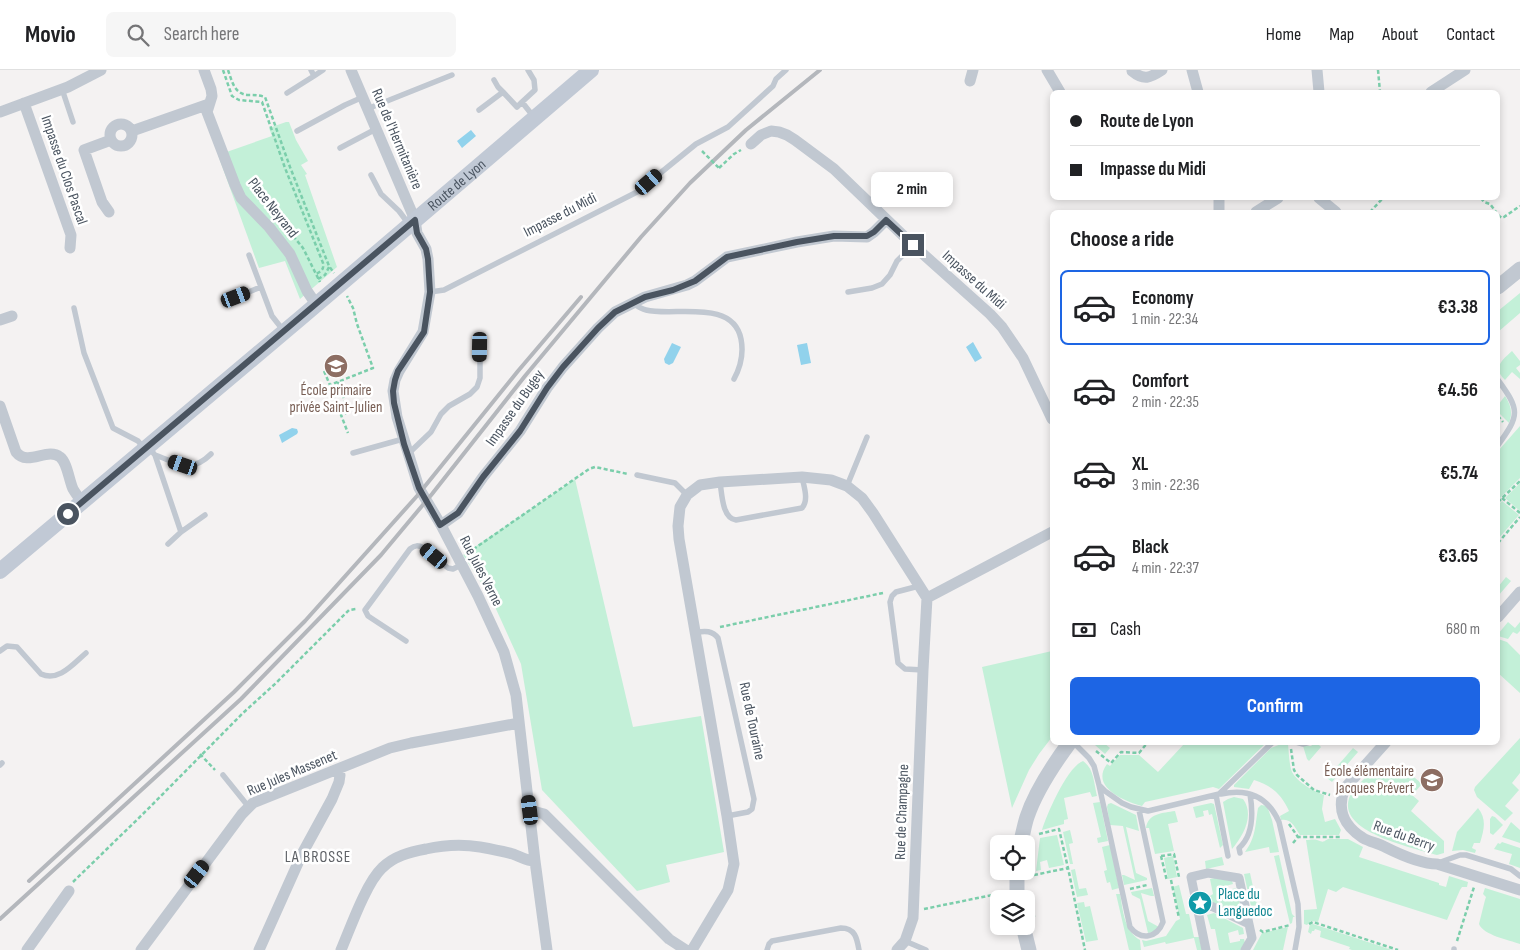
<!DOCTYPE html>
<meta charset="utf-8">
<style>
body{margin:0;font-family:"Sofia Sans Condensed",sans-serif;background:#f6f6f6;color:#202124;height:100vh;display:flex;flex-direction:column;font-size:19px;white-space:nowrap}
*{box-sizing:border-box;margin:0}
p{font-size:16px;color:#757577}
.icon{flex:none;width:28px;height:28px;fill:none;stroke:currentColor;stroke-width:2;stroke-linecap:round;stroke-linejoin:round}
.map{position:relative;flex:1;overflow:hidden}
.panel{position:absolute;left:1050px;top:140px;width:450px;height:535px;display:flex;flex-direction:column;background:#fff;border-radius:8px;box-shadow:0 2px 8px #0003}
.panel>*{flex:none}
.banner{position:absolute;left:1050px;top:20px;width:450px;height:110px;border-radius:8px;box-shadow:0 2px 8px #0003;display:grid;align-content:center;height:110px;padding:0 20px;background:#fff}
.controls{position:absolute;left:990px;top:765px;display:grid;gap:10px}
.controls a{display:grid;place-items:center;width:45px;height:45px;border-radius:8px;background:#fff;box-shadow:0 2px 8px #0003;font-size:25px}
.end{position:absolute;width:22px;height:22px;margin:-11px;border:6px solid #4a5460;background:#fff;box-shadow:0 0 0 2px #fff}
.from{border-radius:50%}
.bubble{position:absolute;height:35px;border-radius:8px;background:#fff;box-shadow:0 2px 8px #0003;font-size:16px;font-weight:700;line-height:35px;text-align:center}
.car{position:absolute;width:15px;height:30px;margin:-15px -8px;border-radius:6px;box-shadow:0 0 4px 1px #0007;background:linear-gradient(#222 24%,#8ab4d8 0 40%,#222 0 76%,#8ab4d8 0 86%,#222 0)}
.banner b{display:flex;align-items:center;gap:18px;height:48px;font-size:19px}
.banner b+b{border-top:1px solid #e0e0e0}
.banner i{width:12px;height:12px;background:#202124}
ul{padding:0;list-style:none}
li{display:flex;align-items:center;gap:15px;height:75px;margin:0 10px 8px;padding:0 10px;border:2px solid transparent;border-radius:8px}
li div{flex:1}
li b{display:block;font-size:19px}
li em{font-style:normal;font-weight:700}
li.selected{border-color:#1d65e4}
li>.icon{width:45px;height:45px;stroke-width:1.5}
h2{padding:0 20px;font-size:22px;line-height:60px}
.pay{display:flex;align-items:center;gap:12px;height:55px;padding:0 20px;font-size:19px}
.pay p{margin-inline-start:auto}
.primary-button{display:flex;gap:10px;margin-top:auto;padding:10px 20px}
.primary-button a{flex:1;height:58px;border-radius:8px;background:#1d65e4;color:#fff;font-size:20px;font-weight:700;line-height:58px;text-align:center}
header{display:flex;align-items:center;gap:30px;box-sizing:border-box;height:70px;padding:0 25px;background:#fff;border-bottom:1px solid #e0e0e0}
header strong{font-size:24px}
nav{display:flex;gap:28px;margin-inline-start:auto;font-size:18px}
.search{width:350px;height:45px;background:#f6f6f6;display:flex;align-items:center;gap:12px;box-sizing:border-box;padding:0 18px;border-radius:8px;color:#757577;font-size:19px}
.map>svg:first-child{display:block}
</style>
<header>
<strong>Movio</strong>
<div class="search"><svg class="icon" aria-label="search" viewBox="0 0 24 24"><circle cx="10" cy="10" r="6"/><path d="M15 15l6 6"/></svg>Search here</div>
<nav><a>Home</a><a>Map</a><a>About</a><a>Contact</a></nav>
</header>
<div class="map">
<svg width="1520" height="880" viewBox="0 0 1520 880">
<rect width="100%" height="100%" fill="#f4f2f2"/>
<path fill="#c3f0d8" d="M286 52H289L296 70 308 91 301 95 307 104 305 105 337 197 300 229 285 191 259 198 218 85 272 66 269 58Z
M1520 223V243L1498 262V241Z
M1512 281 1520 291V295L1516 298 1520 303V309L1512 302 1505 310C1492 298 1502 290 1512 281Z
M1505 326C1511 335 1513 343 1509 353L1498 342V335Z
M1520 356V408L1498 430V381Z
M575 409 633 657 701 646 724 782 666 795 670 812 637 821 542 720 521 594 491 528 463 485Z
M1520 413V441L1505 428Z
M1502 431 1519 445 1498 469V435Z
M1506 507 1511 511 1498 526V517Z
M1508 552 1515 558 1520 552V561L1517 564 1513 562 1508 569 1498 566V564Z
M1498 569 1507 572 1520 585V623L1498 603Z
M1052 581V667L1039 684 1029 700 1012 738 982 597Z
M1520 668V703L1512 713 1519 720 1505 736 1513 743 1505 751 1477 727 1474 720 1475 717Z
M1097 673H1104L1110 678 1105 684 1095 675Z
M1185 673H1266L1219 719 1213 717 1145 732 1142 736C1124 731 1090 717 1107 694L1110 696 1120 685H1139L1158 702Z
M1314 673H1321L1319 675 1321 677 1309 691 1307 689 1303 676H1311Z
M1281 674H1288C1289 683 1289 694 1292 702 1297 712 1315 722 1324 725L1322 739 1325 752 1335 749 1341 760 1339 765H1300C1295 758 1292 748 1281 750L1280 746 1289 741C1282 725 1271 715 1254 710L1249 719 1234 717V715L1271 678Z
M1353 678 1358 682 1332 712 1327 708Z
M1083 691C1094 698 1094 714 1097 726L1092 727 1090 722 1064 728 1068 749 1064 750V754L1042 760C1047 744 1067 697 1083 691Z
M1373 700 1395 701H1407L1422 714 1412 725 1419 731 1411 741 1444 771V783L1437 785C1415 778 1334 762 1350 726 1355 716 1366 708 1373 700Z
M1234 727 1243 729C1255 745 1243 766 1232 779L1223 732 1228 729Z
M1100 732 1108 771 1098 773 1097 768 1101 767 1093 733Z
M1111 733 1136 745 1139 761 1126 757 1136 803 1147 808V810L1124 815 1122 805H1124L1135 810 1123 756 1110 755 1107 737 1108 734Z
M1211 733 1214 734 1223 775 1220 778 1212 744 1209 745 1208 740 1203 741 1204 746 1196 748 1193 737Z
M1261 735 1267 736 1272 750 1279 782 1270 783 1269 777 1245 782C1256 767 1255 756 1258 738Z
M1478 738C1487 749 1484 760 1480 773H1474L1472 778 1476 780 1475 783 1463 780 1452 781 1457 762Z
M1175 741 1178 752 1168 754 1174 781 1155 784 1149 758H1146C1148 743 1163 743 1175 741Z
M1492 746 1495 747 1503 755 1493 765 1490 763V749Z
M1511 752 1520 760V773L1502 767Z
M1070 760 1073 773 1069 774 1073 794H1070L1063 762Z
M1057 765 1064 795 1049 798 1047 790 1040 792 1041 800 1036 801 1040 768Z
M1328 769H1348L1363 777 1359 787 1439 813V815L1446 817 1449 806 1468 812 1467 817H1462L1460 820 1447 850 1343 817 1336 822 1328 819 1318 852 1311 851 1307 855 1304 854V840L1317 839 1306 770C1309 770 1314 769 1317 770 1324 772 1321 773 1328 769Z
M1502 772 1520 778V798L1509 794 1512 784 1494 779 1498 773 1500 774Z
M1110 775 1119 818 1112 820 1110 812 1107 813 1104 801 1107 800 1102 777Z
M1279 785 1292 844 1295 847H1293L1292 853 1290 854 1274 786Z
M1173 786 1177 807 1168 809 1164 788Z
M1222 787 1224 795 1206 799 1205 791Z
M1075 799 1079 819 1086 818 1088 825 1077 827 1071 800Z
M1250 803 1257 835 1251 836 1244 804Z
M1215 808 1232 811 1233 814 1218 818 1220 828 1230 826 1229 820 1236 818 1241 839 1238 840 1239 843 1237 844 1211 832 1210 826 1213 824 1210 809Z
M1179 815 1186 844H1189L1194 867H1199L1202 880H1197L1194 868 1166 874 1165 872 1144 877 1142 870 1146 871 1166 866 1176 851 1180 849 1173 817Z
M1152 818 1154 826H1151L1141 823 1148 851 1159 857 1156 861 1148 863 1140 829 1132 825 1131 822Z
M1485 818 1520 829V874C1509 870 1483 865 1479 854L1485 830 1486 827 1483 824Z
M1116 824H1120C1123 840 1124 861 1140 870L1141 880H1129Z
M1084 832 1085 837 1090 836 1098 870 1086 872 1077 833Z
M1214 843 1243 858 1244 864 1239 865 1238 860 1228 863 1230 873 1240 871V869H1244L1245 873 1241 880H1219L1215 859H1211L1207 845Z
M1310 854H1313L1392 880H1352L1349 879 1350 877 1320 867 1321 861 1315 859 1314 861H1312L1311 864 1308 862Z
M1288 857 1283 880H1253L1262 863Z"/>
<path fill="#91d2ec" d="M471 60 476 66 462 78 457 71Z
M973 272 982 288 975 292 966 277Z
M672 273 681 277 673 293 669 295 665 293 664 289Z
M807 273 811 293 801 295 797 275Z
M292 358 297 359 298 362 297 364 282 373 279 365Z"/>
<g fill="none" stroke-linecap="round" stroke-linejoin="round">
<path stroke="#7bceab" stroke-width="2.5" stroke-dasharray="4 2.5" stroke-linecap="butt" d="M223 0 232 26 239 30 262 32 285 98 323 193C324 199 322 201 316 204
M228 0C232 11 234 24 248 25 254 25 259 25 265 27L290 97 329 196 334 203
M1378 0 1380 22
M719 98 734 84 741 80
M248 113H250L277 146
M1481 128 1484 132 1490 134 1496 142
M1370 142 1383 128
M1498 145 1502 148 1504 147 1520 136
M285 156 303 178 320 212
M318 209 325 205 329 197
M324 301 330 315 373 298 357 254 353 238 347 226
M338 312 349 342 341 345 348 363
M1498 346 1503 352
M1502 428 1520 443
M1498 432 1520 411
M1498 473 1520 447
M468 483 589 399 595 397 628 404
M720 557 883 523
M1291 679 1294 700 1297 705 1314 720 1330 725
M1096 681 1111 693 1121 682 1139 683 1148 672
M200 684 215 700
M1289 754 1298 767
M1039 764 1059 759 1068 798
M1293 773 1298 767H1342
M1161 786 1174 784 1179 807
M1161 786 1167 811
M1031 797 1033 780
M1034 805 1068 798 1085 880
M1171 810 1179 848
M73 812 147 740 243 643 276 613 349 540 356 539
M1130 819 1147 815
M1032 830 1034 847
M924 839 1002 823
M1309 854 1313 852 1398 880
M1260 860 1263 862 1290 855
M1457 871 1474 817"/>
<path stroke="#c1c8d1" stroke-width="5.5" d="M314 6 323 0
M494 10 498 17 503 22
M62 19 73 52
M287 23 314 6 311 0
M522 32 535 20 534 10 528 0
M367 39 452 5
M479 40 503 22 517 37 522 32 533 46
M297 61 345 35 363 27
M340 78 376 59
M371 105 381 124 399 141 408 153
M249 185 272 246 283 260
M430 222 444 220 637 122 696 74 728 57 773 16 776 9 786 0
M848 222 872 218 882 214 890 205 897 191 913 175
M236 227 261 217
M633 233C637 236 641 239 646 240 673 247 733 228 741 269 744 284 741 296 734 309
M74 238 84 283 113 358 138 371 143 377
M1498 310C1520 340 1520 345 1498 375
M149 378 155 385 181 462 168 474
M353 383 403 369
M408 384 431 362 441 344 449 336 470 324 477 317 480 308V277
M155 385C178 393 191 404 211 384
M637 405 675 413 687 425
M720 412C722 424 722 448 736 450L802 438C809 430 804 417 802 407
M847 416 867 367
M181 462 205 445
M919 516 896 522 892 526 890 532 898 593 905 599 923 600
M696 562C705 561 712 560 718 568L754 729 752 739 748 742 727 746
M406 571 368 546 365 540 368 536 410 479C415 475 418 475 424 478L448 498 453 499 461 495
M0 581 7 576 17 577 41 604C59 612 73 594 86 583
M1073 672 1089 688 1094 696 1099 715 1105 721 1122 733 1131 737 1148 741 1219 724 1273 672
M1296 672 1303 674 1310 672
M0 695 2 693
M223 705 248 736
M1099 715 1130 857C1141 871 1157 868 1163 852L1139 740
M1221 724C1248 718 1268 727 1279 752L1298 834 1299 857 1295 880
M1216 725 1228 786
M1240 783 1239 778C1254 765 1253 742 1250 724
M1438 793 1460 785H1466L1511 799 1520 806
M905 871 926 880
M767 880 769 874 772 871 841 858C855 858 857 868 859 880
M1454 880V879"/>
<path stroke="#c1c8d1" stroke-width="9" d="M1198 839 1211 836 1249 854
M1206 880 1191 807 1208 803 1239 808 1252 868 1245 880"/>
<path stroke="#c1c8d1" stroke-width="11" d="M204 0 211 19 212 26 207 42 235 115 241 128 269 157 290 184 307 221 316 234
M351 0 415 150 417 163 426 179 428 189 430 222 423 262 399 301 395 310 393 321 397 347 419 418 441 455 478 526 504 582 516 625 535 791 547 880
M1047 0 1060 22
M1192 0 1198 22
M1317 0 1319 22
M1132 1C1144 11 1150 8 1162 0
M970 11 973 0
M1431 22 1465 0
M24 33 71 165 70 178
M0 42 68 17 101 0
M110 65a11 11 0 1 1 22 0a11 11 0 1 1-22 0Z
M132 61 209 34
M751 74 761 65 771 61 779 62 787 65 795 70 834 99 913 175 990 244 1002 257 1023 288 1052 349
M1219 128V142
M1319 128 1336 142
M109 142 102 132 84 80 111 70
M1256 142 1278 128
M0 250 12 246
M0 336 16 382C28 397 47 377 60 387 67 392 69 410 73 419 76 424 79 428 82 432
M441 455 458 443 483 407 520 361 547 318 563 297 598 258 615 242 645 227 687 215 695 211 727 187 797 172 834 166 867 167 874 162 886 150
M1498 547 1520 522
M1386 672 1345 718C1336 739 1344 756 1363 768 1370 772 1378 773 1385 777 1399 784 1422 794 1437 794L1520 820
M529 740 544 744 669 869 686 880
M27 880 69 821
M141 880 242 744 253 733 390 678 411 673 519 653
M259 880 302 784 332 729 339 712 340 705 338 700
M341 880C350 859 366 813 382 798 394 786 410 782 426 779 444 775 462 774 480 777 491 779 502 781 513 784 521 787 527 791 535 791
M692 880 728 820 734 794 727 746 679 469 678 456 680 437 687 425 700 415 720 412 802 407 831 410 847 416 862 428 873 443 927 528
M897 880 905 871 913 848 923 600 927 528 1052 462"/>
<path stroke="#c1c8d1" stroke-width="15" d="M1498 217 1520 199
M1020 774C1023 765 1024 756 1027 747 1036 720 1053 695 1070 672
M1017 801V829
M1023 856 1029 880"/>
<path stroke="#c1c9d5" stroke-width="16" id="s1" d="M0 501 303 246 591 0"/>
<path stroke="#b4b7bc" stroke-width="4" d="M29 811 234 622 305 551 417 426 518 301 581 227
M0 849 241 629 381 485 432 424 525 306 641 167 690 113 746 60 820 0"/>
<path stroke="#7bceab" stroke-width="2.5" stroke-dasharray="4 2.5" stroke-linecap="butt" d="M702 81 719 98"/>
</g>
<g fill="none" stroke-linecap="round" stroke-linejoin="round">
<path stroke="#4a5460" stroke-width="6" d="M68 444 415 150 417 163 426 179 428 189 430 222 424 262 398 301 395 310 393 321 394 333 404 374 419 418 440 455 458 443 483 407 520 361 547 318 563 297 598 258 615 242 645 227 673 220 695 211 727 187 797 172 834 166H867L874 162 886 150 913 175"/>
</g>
<defs>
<g id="school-disc" transform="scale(1.25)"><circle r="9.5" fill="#8d6e63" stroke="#fff"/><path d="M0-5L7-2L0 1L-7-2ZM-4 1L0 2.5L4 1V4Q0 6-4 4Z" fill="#fff"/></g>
<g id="sight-disc" transform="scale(1.25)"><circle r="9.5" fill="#0f9aa8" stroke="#fff"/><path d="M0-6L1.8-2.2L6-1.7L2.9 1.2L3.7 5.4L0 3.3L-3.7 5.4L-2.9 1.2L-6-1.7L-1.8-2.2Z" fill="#fff"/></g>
</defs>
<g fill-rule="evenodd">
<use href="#school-disc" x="336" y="296"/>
<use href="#school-disc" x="1432" y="710"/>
<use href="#sight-disc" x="1200" y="833"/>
</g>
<g text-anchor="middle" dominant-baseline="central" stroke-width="5" stroke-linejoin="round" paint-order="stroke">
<g font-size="15" fill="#4a5460" stroke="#fff">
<text transform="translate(397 69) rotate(67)">Rue de l'Hermitanière</text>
<text transform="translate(64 100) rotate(71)">Impasse du Clos Pascal</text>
<text stroke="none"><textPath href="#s1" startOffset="598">Route de Lyon</textPath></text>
<text transform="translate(273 138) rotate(52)">Place Neyrand</text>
<text transform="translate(560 145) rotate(-27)">Impasse du Midi</text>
<text transform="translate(974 210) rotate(42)">Impasse du Midi</text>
<text transform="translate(515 338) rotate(-55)">Impasse du Bugey</text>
<text transform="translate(481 501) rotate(63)">Rue Jules Verne</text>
<text transform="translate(752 651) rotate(78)">Rue de Touraine</text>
<text transform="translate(292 703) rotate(-23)">Rue Jules Massenet</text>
<text transform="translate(902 742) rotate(-88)">Rue de Champagne</text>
<text transform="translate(1404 766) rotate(20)">Rue du Berry</text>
</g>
<g font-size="15" fill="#785e54" stroke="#fff">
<text x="336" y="320">École primaire<tspan x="336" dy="17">privée Saint-Julien</tspan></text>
<text x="1414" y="701" text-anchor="end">École élémentaire<tspan x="1414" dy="17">Jacques Prévert</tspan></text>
</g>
<g font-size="15" fill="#0d838f" stroke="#fff" text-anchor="start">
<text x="1218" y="824">Place du<tspan x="1218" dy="17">Languedoc</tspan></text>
</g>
<g font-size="16" letter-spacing="1" fill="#5f6267" stroke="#fff">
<text x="318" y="787">LA BROSSE</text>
</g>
</g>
</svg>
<div class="controls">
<a><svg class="icon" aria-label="locate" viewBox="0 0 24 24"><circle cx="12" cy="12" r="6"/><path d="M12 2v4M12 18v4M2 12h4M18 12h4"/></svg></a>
<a><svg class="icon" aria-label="layers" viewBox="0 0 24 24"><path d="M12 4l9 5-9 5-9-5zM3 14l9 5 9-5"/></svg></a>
</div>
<i class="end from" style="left:68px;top:444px"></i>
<i class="end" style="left:913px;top:175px"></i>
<div class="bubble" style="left:871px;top:102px;width:82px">2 min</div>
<i class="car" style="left:649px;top:112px;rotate:49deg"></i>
<i class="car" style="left:236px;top:227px;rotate:69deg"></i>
<i class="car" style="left:480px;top:277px;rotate:181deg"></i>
<i class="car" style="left:183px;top:395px;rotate:289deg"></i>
<i class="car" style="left:434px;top:486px;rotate:310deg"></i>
<i class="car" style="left:530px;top:740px;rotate:353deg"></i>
<i class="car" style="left:197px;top:804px;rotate:37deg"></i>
<div class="banner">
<b><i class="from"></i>Route de Lyon</b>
<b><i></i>Impasse du Midi</b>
</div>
<section class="panel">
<h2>Choose a ride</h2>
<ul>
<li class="selected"><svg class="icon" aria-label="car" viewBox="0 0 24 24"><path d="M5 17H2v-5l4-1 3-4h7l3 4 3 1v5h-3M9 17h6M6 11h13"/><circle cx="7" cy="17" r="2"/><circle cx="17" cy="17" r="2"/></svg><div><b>Economy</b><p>1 min · 22:34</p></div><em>€3.38</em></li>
<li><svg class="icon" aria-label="car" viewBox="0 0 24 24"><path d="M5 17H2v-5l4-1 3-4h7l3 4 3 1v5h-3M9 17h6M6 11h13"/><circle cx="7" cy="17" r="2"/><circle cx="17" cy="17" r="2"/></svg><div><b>Comfort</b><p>2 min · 22:35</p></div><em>€4.56</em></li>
<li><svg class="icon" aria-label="car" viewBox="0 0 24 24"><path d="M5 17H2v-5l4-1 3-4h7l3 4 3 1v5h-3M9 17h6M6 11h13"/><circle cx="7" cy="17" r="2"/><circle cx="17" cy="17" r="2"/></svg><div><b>XL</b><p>3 min · 22:36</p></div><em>€5.74</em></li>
<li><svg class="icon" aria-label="car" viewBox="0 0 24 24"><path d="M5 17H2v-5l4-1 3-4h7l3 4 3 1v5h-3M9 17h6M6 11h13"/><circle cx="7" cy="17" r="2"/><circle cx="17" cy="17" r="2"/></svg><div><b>Black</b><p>4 min · 22:37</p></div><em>€3.65</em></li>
</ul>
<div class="pay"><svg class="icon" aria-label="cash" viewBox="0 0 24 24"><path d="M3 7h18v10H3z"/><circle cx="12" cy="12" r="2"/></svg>Cash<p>680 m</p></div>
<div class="primary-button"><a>Confirm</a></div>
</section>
</div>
